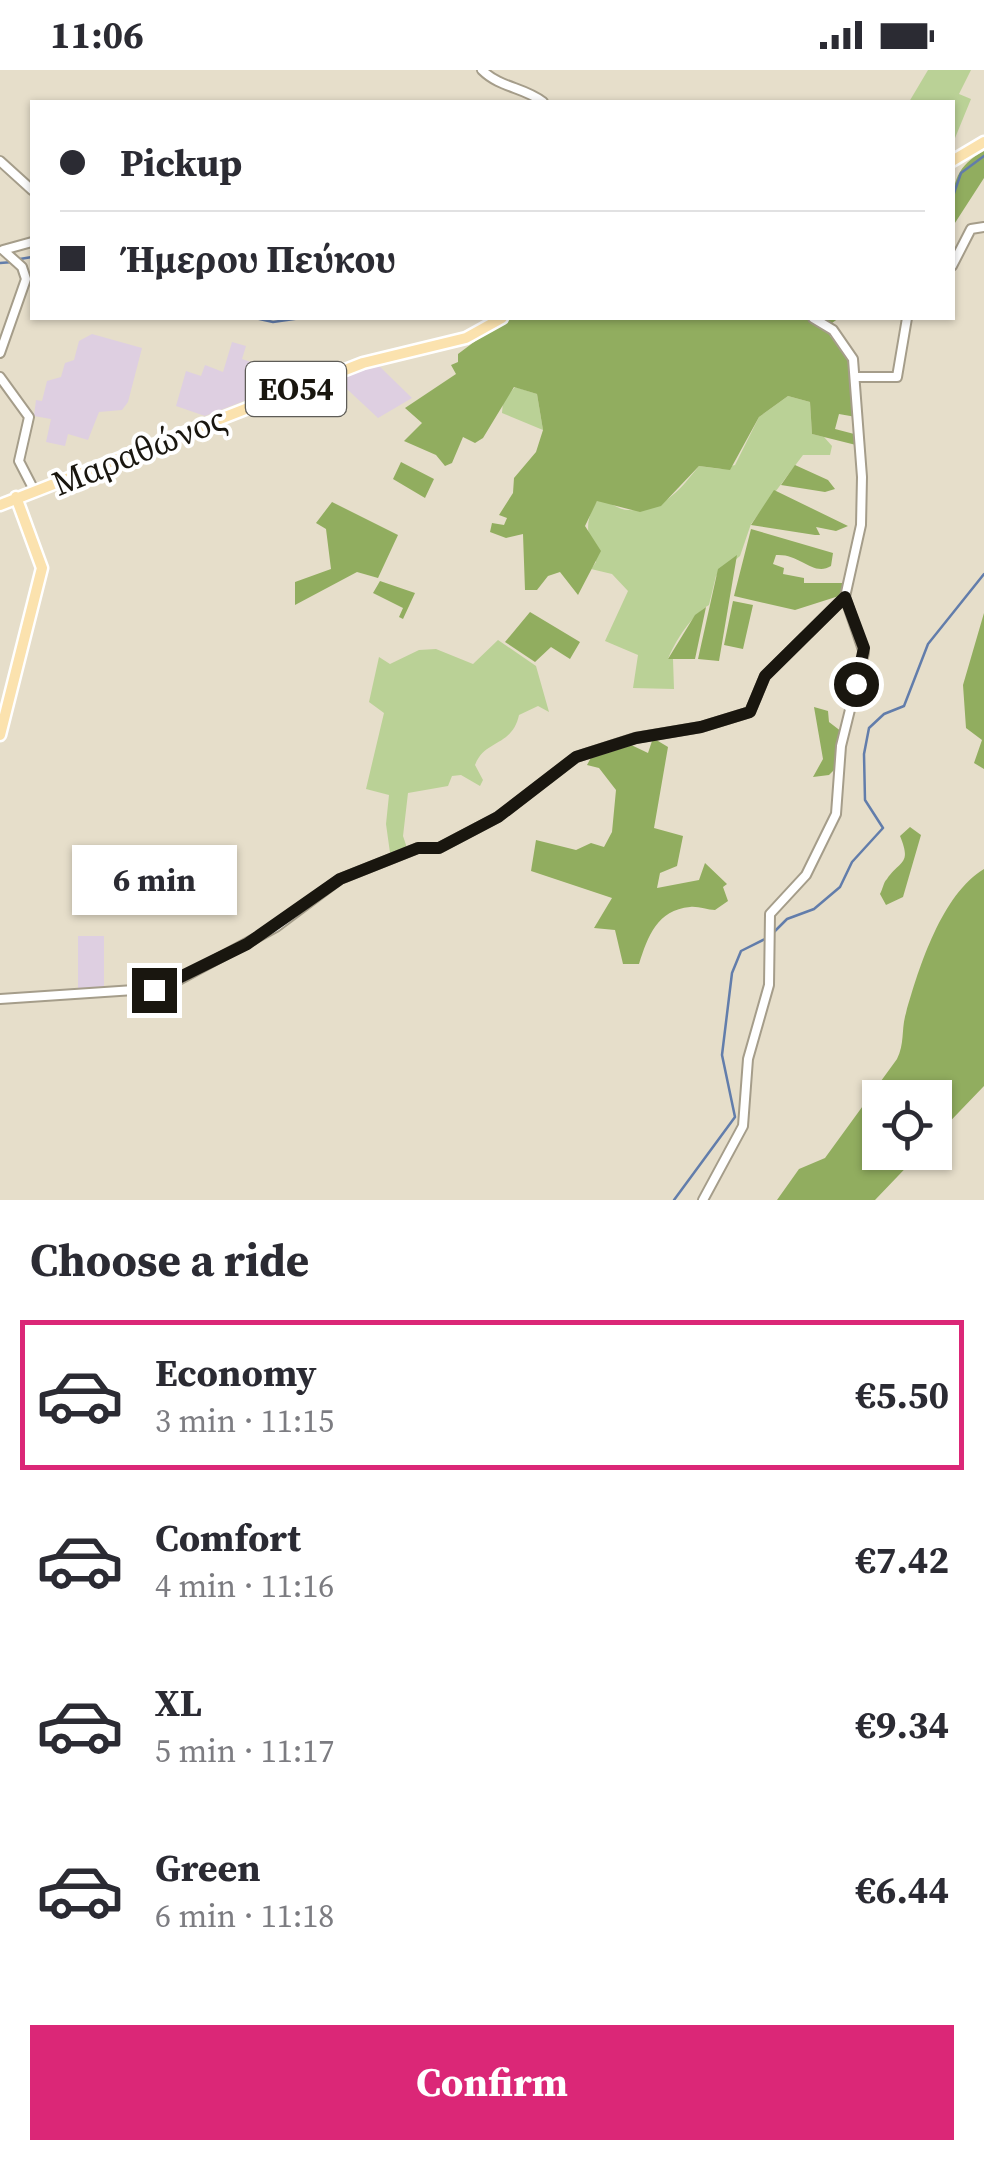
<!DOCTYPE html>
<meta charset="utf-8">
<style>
body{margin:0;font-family:"Source Serif 4",serif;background:#f2f2f3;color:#2b2b33;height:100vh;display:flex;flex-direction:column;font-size:38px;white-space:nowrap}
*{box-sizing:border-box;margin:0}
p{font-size:32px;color:#7c7c81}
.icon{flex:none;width:55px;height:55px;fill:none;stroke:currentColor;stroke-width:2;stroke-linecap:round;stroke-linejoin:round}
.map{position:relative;height:1130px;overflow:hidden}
.details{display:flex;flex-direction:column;background:#fff;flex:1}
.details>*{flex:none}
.top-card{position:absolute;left:30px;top:30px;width:925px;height:220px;border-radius:0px;box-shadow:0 2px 8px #0004;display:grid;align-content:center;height:220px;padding:0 30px;background:#fff}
.controls{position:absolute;left:862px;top:1010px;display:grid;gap:20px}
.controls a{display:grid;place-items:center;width:90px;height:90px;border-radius:0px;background:#fff;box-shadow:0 2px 8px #0004;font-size:50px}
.end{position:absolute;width:45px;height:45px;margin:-22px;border:12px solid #19160f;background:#fff;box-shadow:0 0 0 5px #fff}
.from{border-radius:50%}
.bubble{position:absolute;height:70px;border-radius:0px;background:#fff;box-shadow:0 2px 8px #0004;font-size:32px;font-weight:700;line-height:70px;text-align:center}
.top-card b{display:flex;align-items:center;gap:35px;height:95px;font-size:38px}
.top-card b+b{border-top:2px solid #e1e1e2}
.top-card i{width:25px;height:25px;background:#2b2b33}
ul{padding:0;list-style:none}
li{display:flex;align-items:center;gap:30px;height:150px;margin:0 20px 15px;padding:0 10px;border:5px solid transparent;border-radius:0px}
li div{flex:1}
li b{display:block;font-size:38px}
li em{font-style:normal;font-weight:700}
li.selected{border-color:#db2777}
li>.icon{width:90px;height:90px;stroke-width:1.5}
h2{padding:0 30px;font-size:45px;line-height:120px}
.cta{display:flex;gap:20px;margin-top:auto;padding:20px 30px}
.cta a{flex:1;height:115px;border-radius:0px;background:#db2777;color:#fff;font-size:40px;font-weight:700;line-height:115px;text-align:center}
.status{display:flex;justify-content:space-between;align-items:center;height:70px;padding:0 50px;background:#fff;direction:ltr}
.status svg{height:28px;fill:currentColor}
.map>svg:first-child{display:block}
</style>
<div class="status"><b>11:06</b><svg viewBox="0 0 49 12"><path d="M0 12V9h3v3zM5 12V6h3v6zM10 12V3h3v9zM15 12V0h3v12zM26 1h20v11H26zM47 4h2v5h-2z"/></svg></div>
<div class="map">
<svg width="984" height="1130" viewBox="0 0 984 1130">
<rect width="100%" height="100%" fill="#e6deca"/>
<path fill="#decfe1" d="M92 264 142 278 128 332 122 340 99 342 88 370 68 364 65 376 46 372 51 349 34 346 36 330 42 331 47 311 61 307 65 293 74 290 79 271Z
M232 272 246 276 242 289 269 298 259 325 205 346 176 336 186 301 201 306 205 295 223 302Z
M374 291 412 328 378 348 333 306Z
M78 866H104V921L78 925Z"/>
<path fill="#bad196" d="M928 0H971L959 24 971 29 953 73 952 32H909Z
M515 317 537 324 543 360 502 343 503 331Z
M788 326 810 332 812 364 824 367 832 376 830 385H803L751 454 740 486 716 506 709 535C692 545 675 571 668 589H673L674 619 633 618 638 585 605 571 628 521 612 504 591 499 596 492C589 467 582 454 597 431 610 430 616 439 627 440 663 442 679 421 699 396L721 399 735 395 759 347Z
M498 570 536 596 549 642 538 636 519 645C512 677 485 669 475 695L483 710 480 716 461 705 452 706 448 716 408 723 403 766 408 781 391 790 386 754 389 725 366 719 384 643 369 632 379 587 390 594 419 580 436 579 473 594Z"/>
<path fill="#91ad5f" d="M984 81V108L953 156C952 122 950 99 984 81Z
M506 248H839L832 253 830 266 851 288 856 347 839 344 835 359 858 365 856 375 812 364 810 332 788 326 759 347 730 400 699 396 661 436 640 442 597 431 585 456 601 481 578 525 560 502 548 506 537 520H525L523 464 506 468 490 462 492 453 504 455 507 448 499 445 513 423 514 408 536 382 543 360 537 324 514 317 483 368 475 373 463 367 452 393 445 396 436 385 404 371 422 353 405 338 456 304 451 295 458 292V284Z
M401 392 434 409 425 428 393 409Z
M795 395 828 410 835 419 825 422 781 415Z
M774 420 848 456 836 461 816 457 820 465H815L751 455Z
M332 432 398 465 378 508 357 502 295 535V512L331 499 326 459 316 453Z
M751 459 833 483 831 496C813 507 800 483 776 485L773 494 784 498 783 504 804 508V513H844L842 525 795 540 734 526Z
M737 485 719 591 698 589 718 499Z
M380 511 415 523 403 549 399 547 403 538 373 523Z
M733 531 753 535 743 579 724 575Z
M706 537 695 589H668L695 545Z
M530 542 580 572 570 589 551 577 535 592 505 572Z
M984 543V699L974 693 982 670 966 658 963 615Z
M814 637 828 641 829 652 842 662 837 697 829 705 813 707 823 689Z
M653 668 668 677 654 758 683 766 677 796 660 803 657 818 699 810 705 793 727 814 723 817 728 831 715 840C707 840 698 836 690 837 657 840 648 866 639 894H623L615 860 594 858 612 828 531 801 536 770 576 780 591 773 604 777 612 762 616 720 599 698 587 695 594 682 625 672 648 683Z
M910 757 921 765 903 827 886 835 880 824C883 819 883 813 887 809 900 790 912 795 900 766Z
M984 799V1016L935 1067V1028H880V1082L920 1083 875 1130H777L799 1099 825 1088 897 989C905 973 901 959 906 943 919 897 942 824 984 799Z"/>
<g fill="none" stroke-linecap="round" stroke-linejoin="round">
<path stroke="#627dab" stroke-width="2.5" d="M952 129 961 103 984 86
M20 189 32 187
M0 193 13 192
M63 248H71
M255 248 273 252 301 248
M772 864 787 849 814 839 840 817 852 792 883 758 865 730 864 684 869 658 884 644 904 636 928 574 984 504
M674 1130 735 1047 722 985 732 903 741 881 765 869"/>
<g stroke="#a59d8a" stroke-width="12">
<path id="minor" d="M482 0C500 18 524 17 543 32
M0 91 32 120
M952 196 971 159 984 157
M0 283 26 209 22 197 3 180 32 172
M0 307 29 347 19 391 35 422
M855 307H897L907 248
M0 929 164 918 276 857 340 809 418 778H439L498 747 576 687 635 668 701 657 750 642 765 606 845 527 861 455 862 407 853 289 833 260 813 248
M703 1130 743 1056 748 989 769 915 770 844 806 805 836 744 841 676 864 583 845 527"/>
</g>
<g stroke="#fff" stroke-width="15">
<path id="major" d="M952 91 984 72
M0 435 363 293 466 268 502 248
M0 665 42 498 16 427"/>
</g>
<use href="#minor" stroke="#fff" stroke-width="8"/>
<use href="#major" stroke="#fbe2ae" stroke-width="10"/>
</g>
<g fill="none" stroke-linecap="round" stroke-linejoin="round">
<path stroke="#19160f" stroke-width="12" d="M154 920 247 874 340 809 418 778H439L498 747 576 687 636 668 701 657 750 642 765 606 845 527 864 578 856 614"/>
</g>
<g text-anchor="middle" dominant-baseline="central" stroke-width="8" stroke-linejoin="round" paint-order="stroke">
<rect fill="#fff" stroke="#5e5c57" stroke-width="2.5" x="246" y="292" width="100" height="54" rx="8"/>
<g font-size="32" font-weight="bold" fill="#19160f">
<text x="296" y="319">ΕΟ54</text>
</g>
<g font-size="35" fill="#19160f" stroke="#fff">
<text transform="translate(139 381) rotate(-22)">Μαραθώνος</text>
</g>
</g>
</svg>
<div class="controls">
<a><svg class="icon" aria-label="locate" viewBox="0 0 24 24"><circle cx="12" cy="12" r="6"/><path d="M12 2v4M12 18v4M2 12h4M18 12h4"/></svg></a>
</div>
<i class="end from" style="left:856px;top:614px"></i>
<i class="end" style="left:154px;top:920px"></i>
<div class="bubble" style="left:72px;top:775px;width:165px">6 min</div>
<div class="top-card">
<b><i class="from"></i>Pickup</b>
<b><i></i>Ήμερου Πεύκου</b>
</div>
</div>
<section class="details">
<h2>Choose a ride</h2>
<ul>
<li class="selected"><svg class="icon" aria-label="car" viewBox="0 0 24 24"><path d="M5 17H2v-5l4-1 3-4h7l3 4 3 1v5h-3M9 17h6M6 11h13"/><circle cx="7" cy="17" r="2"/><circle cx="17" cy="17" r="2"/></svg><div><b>Economy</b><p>3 min · 11:15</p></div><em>€5.50</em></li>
<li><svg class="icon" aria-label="car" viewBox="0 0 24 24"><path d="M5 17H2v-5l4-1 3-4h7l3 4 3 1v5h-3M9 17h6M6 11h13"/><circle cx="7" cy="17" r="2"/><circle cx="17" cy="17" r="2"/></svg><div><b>Comfort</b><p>4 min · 11:16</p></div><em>€7.42</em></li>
<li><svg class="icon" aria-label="car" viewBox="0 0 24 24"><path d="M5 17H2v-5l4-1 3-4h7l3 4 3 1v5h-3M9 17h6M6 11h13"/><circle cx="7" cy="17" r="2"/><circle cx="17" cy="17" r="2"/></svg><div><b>XL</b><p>5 min · 11:17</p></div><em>€9.34</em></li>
<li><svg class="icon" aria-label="car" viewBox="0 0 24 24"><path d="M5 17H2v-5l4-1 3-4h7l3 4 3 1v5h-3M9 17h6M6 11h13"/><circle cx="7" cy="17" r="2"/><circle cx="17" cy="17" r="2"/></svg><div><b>Green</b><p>6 min · 11:18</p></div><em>€6.44</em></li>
</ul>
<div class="cta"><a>Confirm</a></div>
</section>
